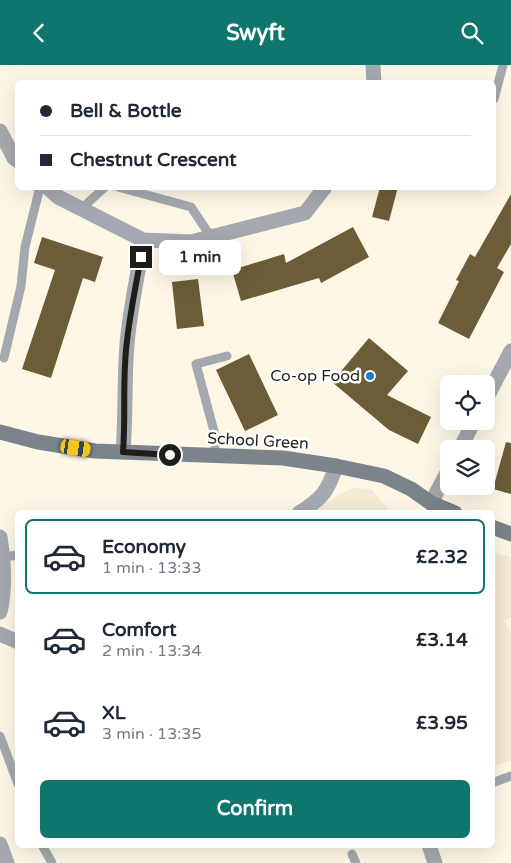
<!DOCTYPE html>
<meta charset="utf-8">
<style>
body{margin:0;font-family:"Varela Round",sans-serif;background:#f2f2f3;color:#1f2937;height:100vh;display:flex;flex-direction:column;font-size:19px;white-space:nowrap}
*{box-sizing:border-box;margin:0}
p{font-size:16px;color:#747a83}
.icon{flex:none;width:28px;height:28px;fill:none;stroke:currentColor;stroke-width:2;stroke-linecap:round;stroke-linejoin:round}
.map{position:relative;flex:1;overflow:hidden}
.details{position:absolute;left:15px;top:445px;width:480px;height:338px;display:flex;flex-direction:column;background:#fff;border-radius:8px;box-shadow:0 5px 20px #0002}
.details>*{flex:none}
.guide{position:absolute;left:15px;top:15px;width:481px;height:110px;border-radius:8px;box-shadow:0 5px 20px #0002;display:grid;align-content:center;height:110px;padding:0 25px;background:#fff}
.fabs{position:absolute;left:440px;top:310px;display:grid;gap:10px}
.fabs a{display:grid;place-items:center;width:55px;height:55px;border-radius:8px;background:#fff;box-shadow:0 5px 20px #0002;font-size:25px}
.end{position:absolute;width:22px;height:22px;margin:-11px;border:6px solid #1f1d17;background:#fff;box-shadow:0 0 0 2px #fff}
.from{border-radius:50%}
.bubble{position:absolute;height:35px;border-radius:8px;background:#fff;box-shadow:0 5px 20px #0002;font-size:16px;font-weight:700;line-height:35px;text-align:center}
.car{position:absolute;width:15px;height:30px;margin:-15px -8px;border-radius:6px;box-shadow:0 0 4px 1px #0007;background:linear-gradient(#f5c518 24%,#345 0 40%,#f5c518 0 76%,#345 0 86%,#f5c518 0)}
.guide b{display:flex;align-items:center;gap:18px;height:48px;font-size:19px}
.guide b+b{border-top:1px solid #e0e1e3}
.guide i{width:12px;height:12px;background:#1f2937}
ul{padding:9px 0 0;list-style:none}
li{display:flex;align-items:center;gap:15px;height:75px;margin:0 10px 8px;padding:0 15px;border:2px solid transparent;border-radius:8px}
li div{flex:1}
li b{display:block;font-size:19px}
li em{font-style:normal;font-weight:700}
li.current{border-color:#0f766e}
li>.icon{width:45px;height:45px;stroke-width:1.5}
.primary-button{display:flex;gap:10px;margin-top:auto;padding:10px 25px}
.primary-button a{flex:1;height:58px;border-radius:8px;background:#0f766e;color:#fff;font-size:20px;font-weight:700;line-height:58px;text-align:center}
header{display:flex;justify-content:space-between;align-items:center;height:65px;padding:0 25px;background:#0f766e;color:#fff;font-size:22px;font-weight:700}
.map>svg:first-child{display:block}
</style>
<header><svg class="icon" aria-label="back" viewBox="0 0 24 24"><path d="M15 5l-7 7 7 7"/></svg>Swyft<svg class="icon" aria-label="search" viewBox="0 0 24 24"><circle cx="10" cy="10" r="6"/><path d="M15 15l6 6"/></svg></header>
<div class="map">
<svg width="511" height="798" viewBox="0 0 511 798">
<rect width="100%" height="100%" fill="#fef7e6"/>
<path fill="#f4e9d2" d="M352 423 372 424 390 447 307 448Z
M492 487 511 492V552L505 555 511 569V695L493 702Z"/>
<path fill="#6c5c38" d="M380 122H398L389 156 372 152Z
M511 129V179L497 203 504 207 469 274 438 258 459 216 456 215 470 189 475 192Z
M353 162 369 192 321 218 319 213 241 236 232 205 284 189 286 198Z
M42 172 103 192 95 217 83 213 51 313 22 304 55 205 34 198Z
M198 214 204 261 177 264 172 217Z
M369 273 408 306 387 330 431 352 418 379 389 365 332 317Z
M249 289 278 350 245 366 216 305Z
M506 377 511 378V429L493 424Z"/>
<g fill="none" stroke-linecap="round" stroke-linejoin="round">
<path stroke="#a3a9ae" stroke-width="9" d="M494 34 503 0
M118 122 191 142 211 172
M81 144 105 122
M4 293 21 221 25 182 40 122
M215 391V370L196 299 227 291
M4 492 18 490
M0 671 18 719
M492 718 511 711
M42 780 52 798
M352 789 356 798"/>
<path stroke="#a3a9ae" stroke-width="15" d="M373 0 374 18
M0 66 14 93 18 96
M47 122 58 132 143 175 191 177 305 148 325 122
M486 334 511 286
M460 384 474 356
M123 387C126 351 124 315 127 279 130 244 138 210 143 175
M431 438 449 404
M299 448C322 434 328 426 336 401
M0 472C4 497 6 522 0 547
M0 569 18 577
M0 779 7 798
M429 780 435 798"/>
<path stroke="#7b838b" stroke-width="15" d="M0 367 38 377 95 386 283 393 336 401 384 411 411 424 431 438 455 448
M492 462 511 469"/>
</g>
<g fill="none" stroke-linecap="round" stroke-linejoin="round">
<path stroke="#1f1d17" stroke-width="6" d="M141 192C136 220 130 248 127 276 122 313 126 350 123 387L170 390"/>
</g>
<circle fill="#197ec9" stroke="#fff" stroke-width="2" cx="370" cy="311" r="5"/>
<g text-anchor="middle" dominant-baseline="central" stroke-width="5" stroke-linejoin="round" paint-order="stroke">
<g font-size="16" fill="#1f1d17" stroke="#fff" text-anchor="end">
<text x="360" y="311">Co-op Food</text>
</g>
<g font-size="16" fill="#1f1d17" stroke="#fff">
<text transform="translate(258 376) rotate(3)">School Green</text>
</g>
</g>
</svg>
<div class="fabs">
<a><svg class="icon" aria-label="locate" viewBox="0 0 24 24"><circle cx="12" cy="12" r="6"/><path d="M12 2v4M12 18v4M2 12h4M18 12h4"/></svg></a>
<a><svg class="icon" aria-label="layers" viewBox="0 0 24 24"><path d="M12 4l9 5-9 5-9-5zM3 14l9 5 9-5"/></svg></a>
</div>
<i class="end from" style="left:170px;top:390px"></i>
<i class="end" style="left:141px;top:192px"></i>
<div class="bubble" style="left:159px;top:175px;width:82px">1 min</div>
<i class="car" style="left:76px;top:383px;rotate:99deg"></i>
<div class="guide">
<b><i class="from"></i>Bell &amp; Bottle</b>
<b><i></i>Chestnut Crescent</b>
</div>
<section class="details">
<ul>
<li class="current"><svg class="icon" aria-label="car" viewBox="0 0 24 24"><path d="M5 17H2v-5l4-1 3-4h7l3 4 3 1v5h-3M9 17h6M6 11h13"/><circle cx="7" cy="17" r="2"/><circle cx="17" cy="17" r="2"/></svg><div><b>Economy</b><p>1 min · 13:33</p></div><em>£2.32</em></li>
<li><svg class="icon" aria-label="car" viewBox="0 0 24 24"><path d="M5 17H2v-5l4-1 3-4h7l3 4 3 1v5h-3M9 17h6M6 11h13"/><circle cx="7" cy="17" r="2"/><circle cx="17" cy="17" r="2"/></svg><div><b>Comfort</b><p>2 min · 13:34</p></div><em>£3.14</em></li>
<li><svg class="icon" aria-label="car" viewBox="0 0 24 24"><path d="M5 17H2v-5l4-1 3-4h7l3 4 3 1v5h-3M9 17h6M6 11h13"/><circle cx="7" cy="17" r="2"/><circle cx="17" cy="17" r="2"/></svg><div><b>XL</b><p>3 min · 13:35</p></div><em>£3.95</em></li>
</ul>
<div class="primary-button"><a>Confirm</a></div>
</section>
</div>
